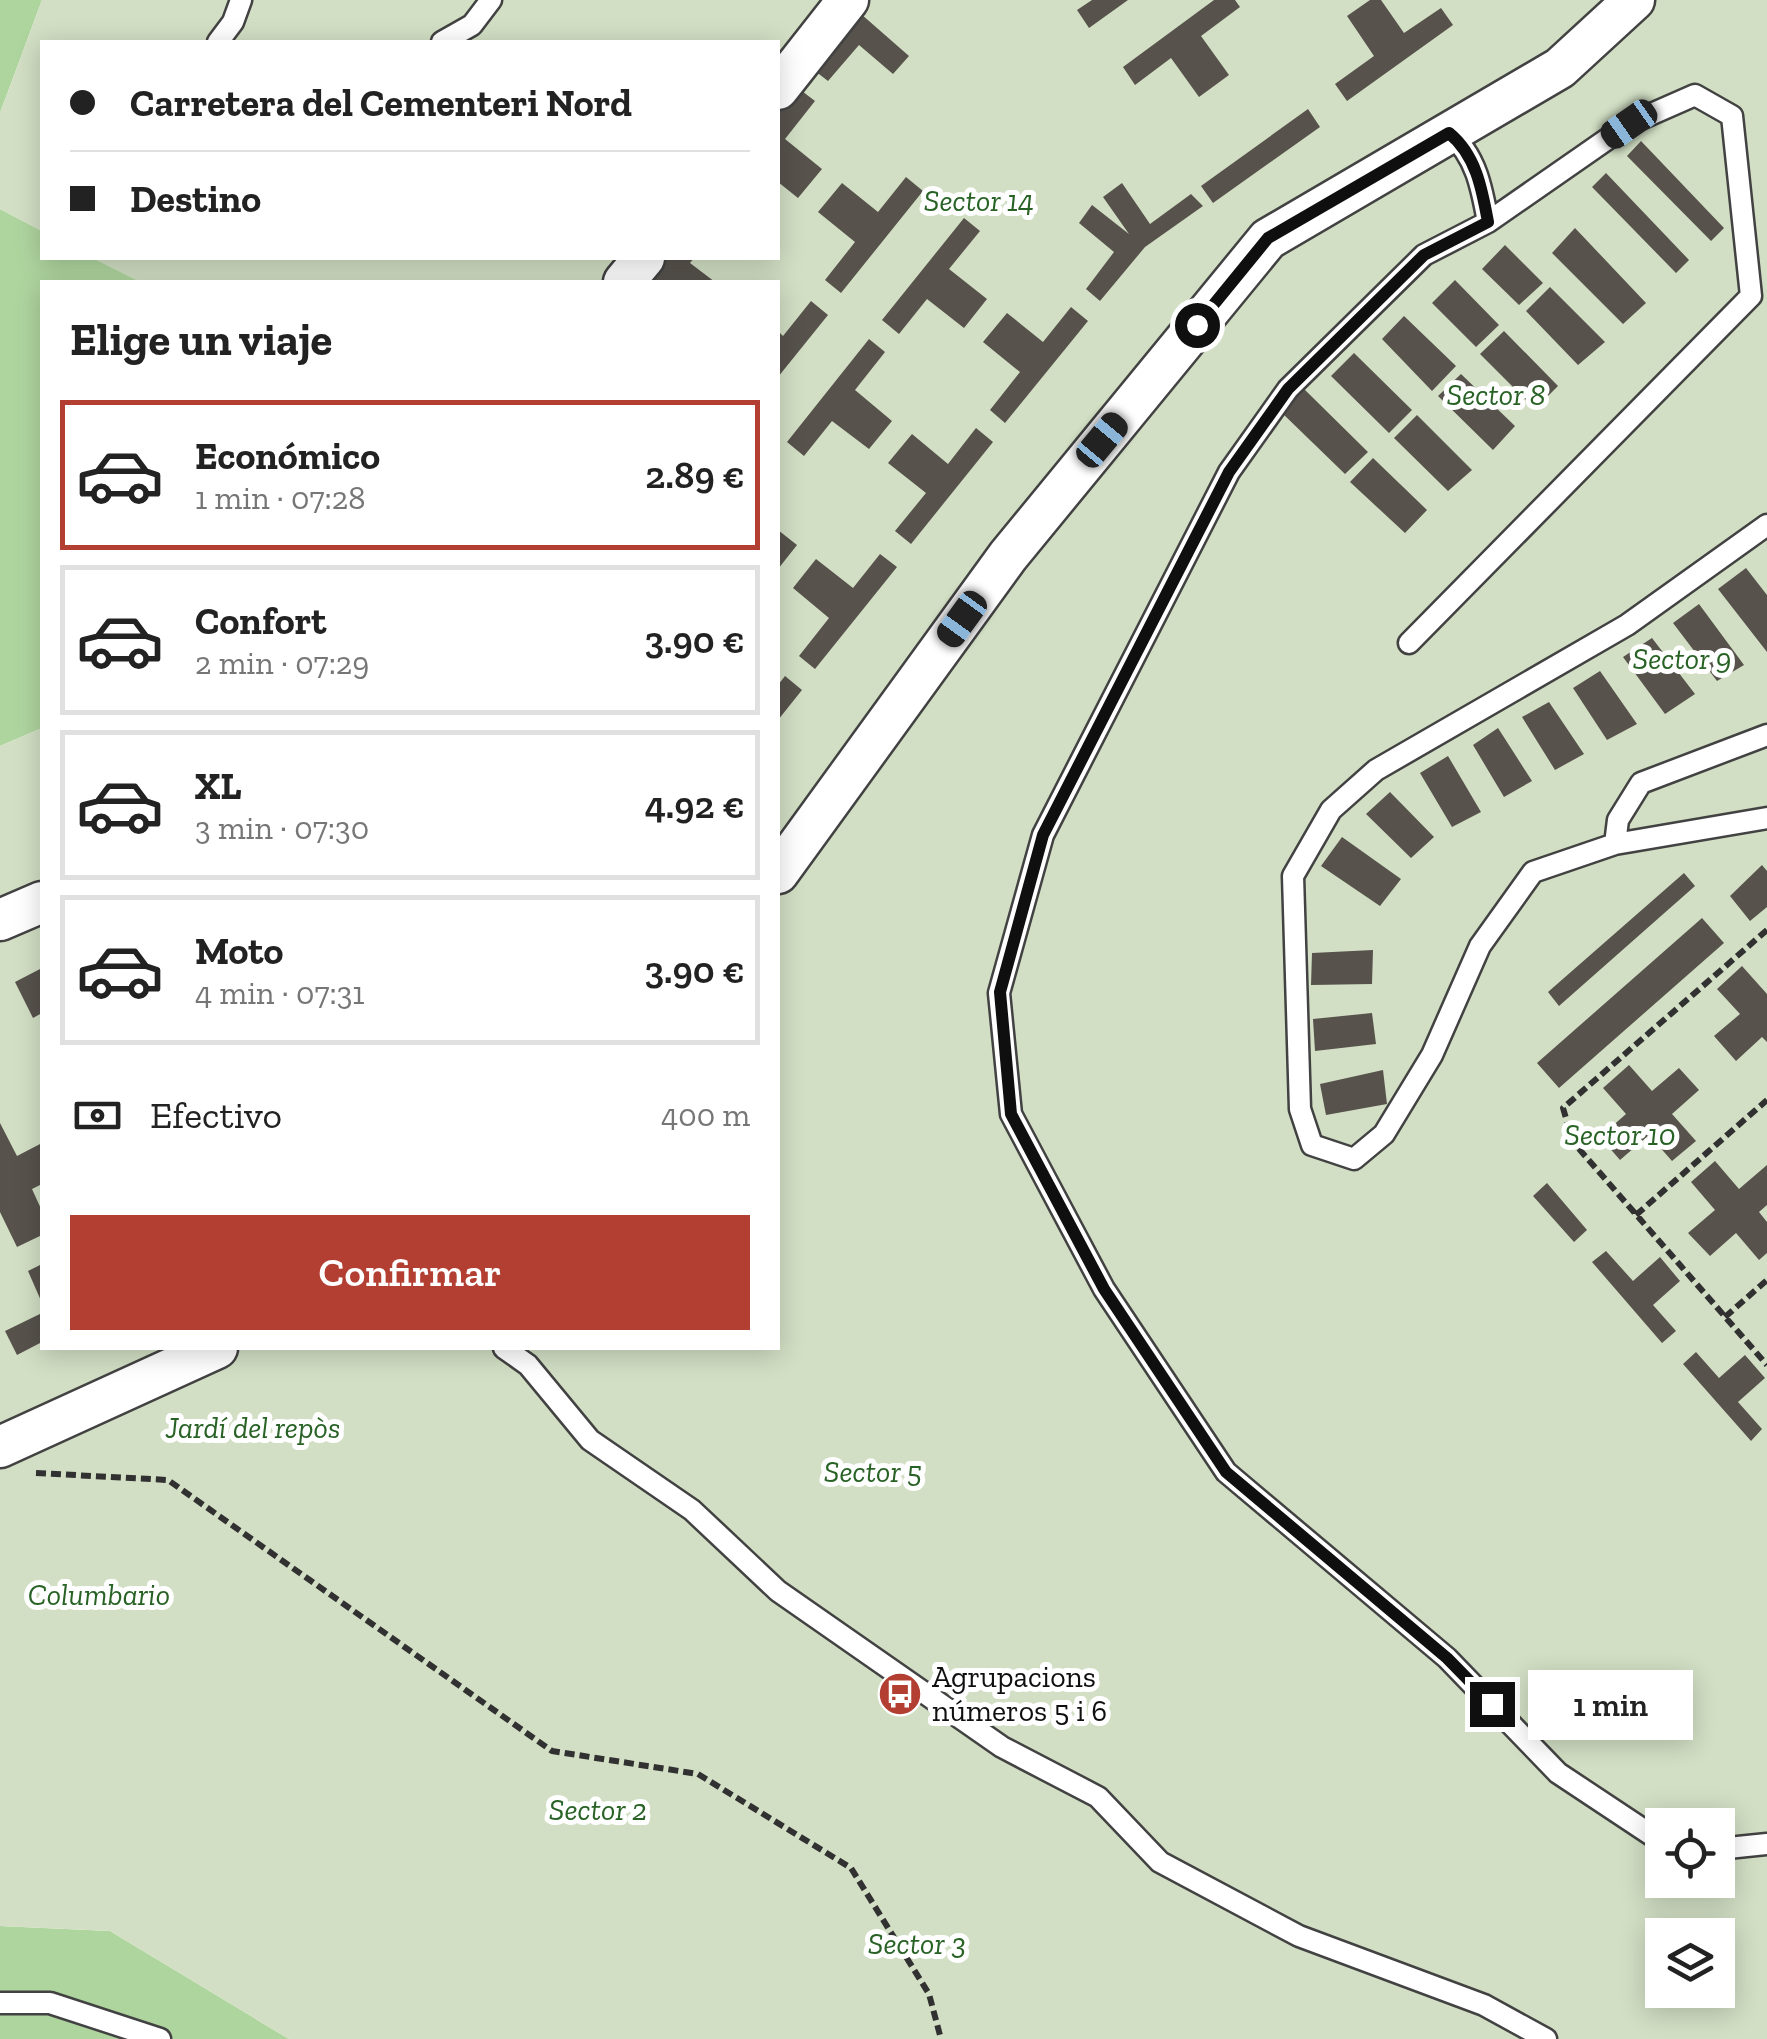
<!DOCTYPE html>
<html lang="es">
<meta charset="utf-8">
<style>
body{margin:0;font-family:"Zilla Slab",serif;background:#f6f6f6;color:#222;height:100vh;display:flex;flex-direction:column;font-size:38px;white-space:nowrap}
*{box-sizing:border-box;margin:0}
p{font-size:32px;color:#767676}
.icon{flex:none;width:55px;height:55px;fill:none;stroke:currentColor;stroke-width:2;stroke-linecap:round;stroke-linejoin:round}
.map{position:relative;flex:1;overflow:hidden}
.side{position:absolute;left:40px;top:280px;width:740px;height:1070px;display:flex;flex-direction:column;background:#fff;border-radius:0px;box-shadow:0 5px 25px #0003}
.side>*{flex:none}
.hud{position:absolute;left:40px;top:40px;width:740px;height:220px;border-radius:0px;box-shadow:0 5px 25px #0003;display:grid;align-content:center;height:220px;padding:0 30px;background:#fff}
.buttons{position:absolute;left:1645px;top:1808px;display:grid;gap:20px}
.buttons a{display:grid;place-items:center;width:90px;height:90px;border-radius:0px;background:#fff;box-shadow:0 5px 25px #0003;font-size:50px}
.end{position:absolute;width:45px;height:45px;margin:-22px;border:12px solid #0f0f0f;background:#fff;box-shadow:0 0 0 5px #fff}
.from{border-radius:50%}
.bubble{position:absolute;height:70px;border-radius:0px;background:#fff;box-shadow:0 5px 25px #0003;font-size:32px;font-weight:600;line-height:70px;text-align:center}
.car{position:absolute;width:30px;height:60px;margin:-30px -15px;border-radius:12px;box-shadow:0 0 8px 2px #0007;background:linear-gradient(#222 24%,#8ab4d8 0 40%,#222 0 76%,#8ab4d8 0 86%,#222 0)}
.hud b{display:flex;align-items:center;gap:35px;height:95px;font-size:38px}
.hud b+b{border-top:2px solid #e0e0e0}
.hud i{width:25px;height:25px;background:#222}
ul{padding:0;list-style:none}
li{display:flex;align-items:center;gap:30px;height:150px;margin:0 20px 15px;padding:0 10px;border:5px solid #e0e0e0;border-radius:0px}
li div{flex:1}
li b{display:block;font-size:38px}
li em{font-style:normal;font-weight:600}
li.active{border-color:#b33f33}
li>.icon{width:90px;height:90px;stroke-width:1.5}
h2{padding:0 30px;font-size:45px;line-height:120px}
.pay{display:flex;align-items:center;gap:25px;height:110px;padding:0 30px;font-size:38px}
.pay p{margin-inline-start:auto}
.cta{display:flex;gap:20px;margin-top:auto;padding:20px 30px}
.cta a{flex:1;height:115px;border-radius:0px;background:#b33f33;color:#fff;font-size:40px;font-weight:600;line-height:115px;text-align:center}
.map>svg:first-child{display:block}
</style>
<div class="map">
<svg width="1767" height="2039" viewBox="0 0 1767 2039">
<rect width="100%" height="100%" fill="#fefdf2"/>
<path fill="#afd59f" d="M0 0H42L0 113Z
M0 209 42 231V258H93L141 282H42V728L0 746Z
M0 1926 110 1931 289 2039H0Z"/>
<path fill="#d2dfc4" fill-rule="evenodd" d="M42 0H1767V2039H289L110 1931 0 1926V746L42 728V1348H778V282H141L93 258H778V42H42V231L0 209V113ZM1662 1825H1718V1880H1662ZM1662 1935H1718V1990H1662Z"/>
<path fill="#57524c" d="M1092 0H1128L1089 28 1077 10Z
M1214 0H1235L1240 7 1201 36 1229 75 1199 97 1171 58 1135 85 1123 67Z
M1370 0H1381L1404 33 1441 8 1453 25 1347 101 1335 84 1374 56 1347 16Z
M861 14 909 56 893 74 859 45 828 81 815 71Z
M798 88 815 101 785 139 822 169 798 198 778 182V114Z
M1308 109 1320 127 1213 203 1201 186Z
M1641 141 1724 228 1711 241 1627 156Z
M1606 173 1689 260 1676 273 1592 187Z
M906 177 923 191 841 293 825 280 855 242 818 212 842 183 878 212Z
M1122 183 1150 224 1191 194 1203 206 1145 247 1100 301 1086 289 1114 252 1079 223 1092 205 1129 234 1103 197Z
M964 218 980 231 949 269 987 299 964 328 927 299 899 334 882 320Z
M1575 228 1646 303 1623 324 1552 253Z
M1505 245 1543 283 1519 305 1482 269Z
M667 258H694L690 263 715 282H647Z
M1455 280 1499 325 1476 347 1432 303Z
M1550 287 1605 342 1578 365 1526 311Z
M811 301 828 315 778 377V331L783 336Z
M1071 307 1088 321 1005 423 990 410 1020 372 983 342 1007 313 1043 342Z
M1404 316 1456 366 1432 391 1382 339Z
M1504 331 1558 386 1535 409 1480 354Z
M869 339 885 352 855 390 892 421 869 449 832 421 804 456 787 442Z
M1354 353 1412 410 1389 433 1331 376Z
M1461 374 1515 426 1493 450 1438 396Z
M1304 389 1368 452 1345 474 1281 412Z
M1417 415 1472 470 1448 491 1394 438Z
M976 428 993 442 911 544 895 531 926 493 888 463 912 434 948 464Z
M1373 458 1427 510 1405 533 1350 482Z
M778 530 797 545 778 569Z
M880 554 897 567 815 669 799 656 829 618 793 588 816 559 853 588Z
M1746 568 1767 595V652L1718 589Z
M1699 604 1744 665 1717 681 1673 623Z
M1652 638 1695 694 1665 714 1623 657Z
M1600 671 1637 724 1607 740 1573 688Z
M785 676 802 690 778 720V685Z
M1549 702 1584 754 1555 770 1522 717Z
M1498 728 1532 781 1504 797 1473 745Z
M1448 756 1481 812 1452 827 1420 773Z
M1390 792 1434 837 1411 858 1366 814Z
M1342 837 1401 879 1380 906 1321 866Z
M1762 865 1767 871V907L1750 921 1730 896Z
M1684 873 1695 886 1559 1006 1548 992Z
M1702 918 1724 943 1559 1088 1537 1063Z
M1373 950 1372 984 1311 985 1312 953Z
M1742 966 1767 994V1042L1762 1037 1736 1061 1714 1036 1740 1014 1717 989Z
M42 968V1013L33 1018 15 982Z
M1372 1013 1376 1044 1315 1051 1313 1019Z
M1629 1065 1652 1091 1679 1068 1699 1090 1672 1114 1696 1141 1672 1161 1649 1135 1620 1160 1600 1137 1626 1114 1603 1088Z
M1383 1070 1387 1104 1326 1115 1320 1084Z
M0 1123 17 1156 42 1143V1184L32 1189 42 1211V1235L17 1247 0 1212Z
M1715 1161 1739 1189 1767 1165V1205L1759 1212 1767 1222V1253L1759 1260 1736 1233 1710 1256 1688 1233 1715 1210 1691 1182Z
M1547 1183 1587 1230 1574 1242 1533 1196Z
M1606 1251 1633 1281 1660 1257 1680 1281 1653 1305 1676 1331 1662 1343 1592 1262Z
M42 1264V1303L28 1271Z
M42 1313V1342L17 1355 5 1331Z
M1696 1352 1719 1378 1745 1355 1765 1378 1738 1402 1762 1429 1751 1441 1683 1364Z"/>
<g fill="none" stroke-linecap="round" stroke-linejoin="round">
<g stroke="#424242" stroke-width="25">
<path id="service" d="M218 42 233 22 241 0
M442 42 472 25 491 0
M1449 133C1476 155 1482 189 1488 222L1424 255 1288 389 1229 472 1043 835 999 993 1011 1114 1104 1289 1226 1472 1447 1658 1558 1773 1662 1842
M1767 525 1627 625 1376 770 1331 810 1293 876 1300 1109 1312 1145 1354 1159 1384 1134 1432 1055 1480 946 1533 872 1615 844 1767 818
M1409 643 1751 296 1732 116 1695 95 1629 124 1488 222
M1615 844 1618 820 1641 783 1767 735
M504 1348 528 1365 590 1440 692 1510 778 1591 1002 1747 1098 1797 1160 1862 1299 1936 1484 2005 1546 2039
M1718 1849 1767 1844
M0 2003H50L160 2039"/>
</g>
<g stroke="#424242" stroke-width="45">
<path id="minor" d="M778 89 848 0
M624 282 644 258
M778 873 1008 556 1268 239 1560 68 1634 0
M0 920 42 902
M0 1447 217 1348"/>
</g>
<path stroke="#313131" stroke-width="6" stroke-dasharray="10 5" stroke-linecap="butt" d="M1767 930 1563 1108 1573 1142 1767 1365
M1636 1215 1767 1100
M1725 1317 1767 1280
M36 1473 168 1480 552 1751 698 1774 851 1868 929 1994 941 2039"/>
<use href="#service" stroke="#fff" stroke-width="20"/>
<use href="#minor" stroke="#fff" stroke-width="40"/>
</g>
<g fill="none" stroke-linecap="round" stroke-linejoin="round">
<path stroke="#0f0f0f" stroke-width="12" d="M1197 325 1268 238 1449 133C1476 155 1482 189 1488 222L1424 255 1288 389 1229 472 1043 835 1000 992 1011 1114 1104 1289 1226 1472 1447 1658 1492 1704"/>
</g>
<defs>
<g id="bus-disc" transform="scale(2.25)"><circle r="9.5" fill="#b33f33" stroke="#fff"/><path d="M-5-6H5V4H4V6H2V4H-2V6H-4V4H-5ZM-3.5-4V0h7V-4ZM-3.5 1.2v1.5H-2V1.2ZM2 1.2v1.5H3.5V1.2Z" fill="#fff"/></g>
</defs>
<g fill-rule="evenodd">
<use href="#bus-disc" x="900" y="1694"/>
</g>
<g text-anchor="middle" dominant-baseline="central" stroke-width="10" stroke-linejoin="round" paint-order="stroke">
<g font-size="30" font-style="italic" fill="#286225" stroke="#fff">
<text x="979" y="201">Sector 14</text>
<text x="1496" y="395">Sector 8</text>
<text x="1682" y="659">Sector 9</text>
<text x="1620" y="1135">Sector 10</text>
<text x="253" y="1428">Jardí del repòs</text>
<text x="873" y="1472">Sector 5</text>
<text x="99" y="1595">Columbario</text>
<text x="598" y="1810">Sector 2</text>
<text x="917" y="1944">Sector 3</text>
</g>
<g font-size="30" fill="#0f0f0f" stroke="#fff" text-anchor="start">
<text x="932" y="1677">Agrupacions<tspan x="932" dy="34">números 5 i 6</tspan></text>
</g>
</g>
</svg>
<div class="buttons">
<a><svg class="icon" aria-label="locate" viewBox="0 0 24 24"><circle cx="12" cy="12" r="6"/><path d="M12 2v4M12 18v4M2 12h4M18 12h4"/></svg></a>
<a><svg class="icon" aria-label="layers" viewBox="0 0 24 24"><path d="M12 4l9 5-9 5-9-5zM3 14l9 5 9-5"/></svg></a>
</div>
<i class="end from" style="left:1197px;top:325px"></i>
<i class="end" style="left:1492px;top:1704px"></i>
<div class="bubble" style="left:1528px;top:1670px;width:165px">1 min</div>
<i class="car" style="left:1629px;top:124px;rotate:235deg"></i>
<i class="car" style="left:1102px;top:440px;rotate:40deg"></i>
<i class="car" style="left:962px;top:619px;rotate:216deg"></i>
<div class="hud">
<b><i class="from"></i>Carretera del Cementeri Nord</b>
<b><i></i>Destino</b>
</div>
<section class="side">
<h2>Elige un viaje</h2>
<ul>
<li class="active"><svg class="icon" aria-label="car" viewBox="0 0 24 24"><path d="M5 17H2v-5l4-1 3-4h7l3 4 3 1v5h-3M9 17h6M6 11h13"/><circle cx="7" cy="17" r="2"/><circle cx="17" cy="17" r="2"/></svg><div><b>Económico</b><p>1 min · 07:28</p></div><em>2.89 €</em></li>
<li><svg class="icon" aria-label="car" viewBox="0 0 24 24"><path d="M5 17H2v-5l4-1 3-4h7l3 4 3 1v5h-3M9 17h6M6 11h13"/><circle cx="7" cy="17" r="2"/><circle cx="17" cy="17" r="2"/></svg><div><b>Confort</b><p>2 min · 07:29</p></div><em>3.90 €</em></li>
<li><svg class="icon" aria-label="car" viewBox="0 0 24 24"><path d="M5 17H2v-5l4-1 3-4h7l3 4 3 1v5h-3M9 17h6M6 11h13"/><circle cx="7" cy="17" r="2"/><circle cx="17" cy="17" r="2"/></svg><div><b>XL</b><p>3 min · 07:30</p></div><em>4.92 €</em></li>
<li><svg class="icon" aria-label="car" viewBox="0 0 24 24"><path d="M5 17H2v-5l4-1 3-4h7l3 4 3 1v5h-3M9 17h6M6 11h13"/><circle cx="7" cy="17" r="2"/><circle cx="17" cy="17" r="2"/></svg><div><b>Moto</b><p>4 min · 07:31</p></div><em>3.90 €</em></li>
</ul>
<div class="pay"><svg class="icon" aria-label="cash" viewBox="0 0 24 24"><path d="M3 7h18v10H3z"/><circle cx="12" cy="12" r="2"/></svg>Efectivo<p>400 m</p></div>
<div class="cta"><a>Confirmar</a></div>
</section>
</div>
